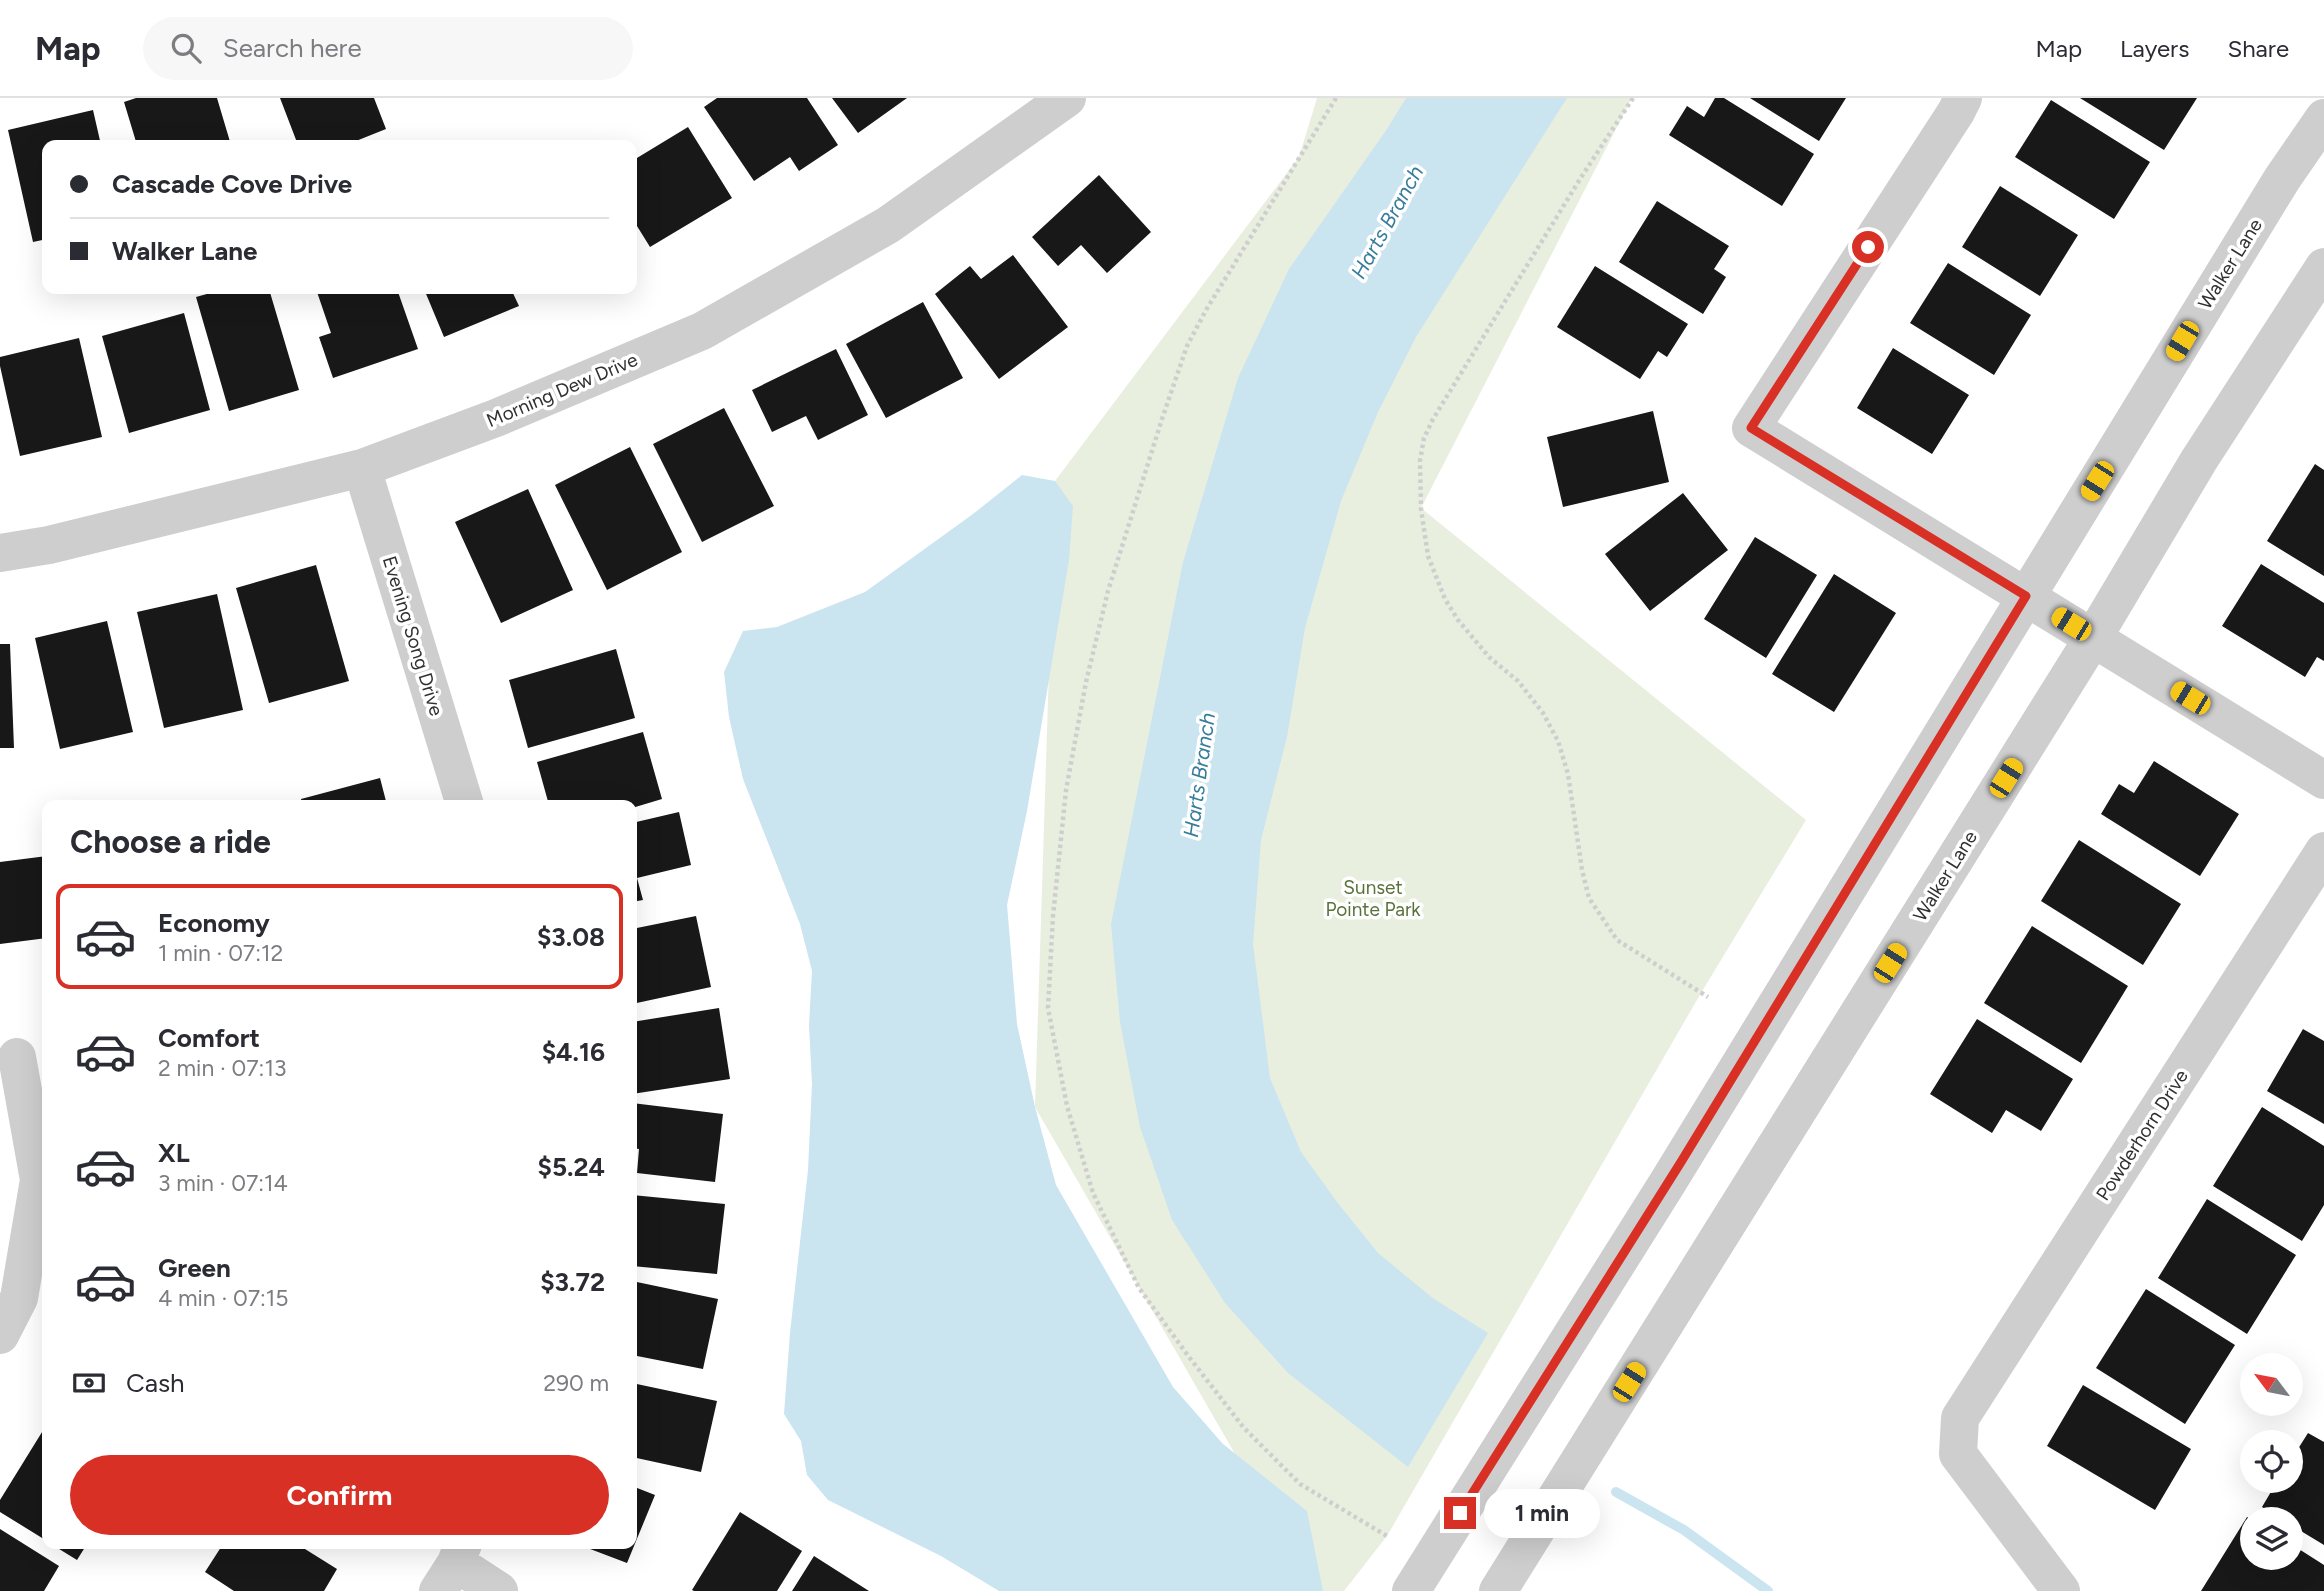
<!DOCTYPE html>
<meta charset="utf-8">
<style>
body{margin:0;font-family:Figtree,sans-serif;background:#f7f7f7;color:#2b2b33;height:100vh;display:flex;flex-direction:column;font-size:26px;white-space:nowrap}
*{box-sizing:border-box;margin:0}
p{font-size:23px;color:#7c7c81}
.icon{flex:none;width:38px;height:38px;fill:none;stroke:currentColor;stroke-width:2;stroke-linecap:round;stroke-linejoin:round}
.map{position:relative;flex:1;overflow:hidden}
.drawer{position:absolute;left:42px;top:702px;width:595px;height:749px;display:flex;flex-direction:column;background:#fff;border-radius:14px;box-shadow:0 7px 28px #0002}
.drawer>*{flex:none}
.guide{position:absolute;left:42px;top:42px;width:595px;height:154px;border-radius:14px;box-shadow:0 7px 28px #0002;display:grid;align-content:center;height:154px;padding:0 28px;background:#fff}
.needle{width:46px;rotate:302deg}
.tools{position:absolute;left:2240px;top:1255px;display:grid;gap:14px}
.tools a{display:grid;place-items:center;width:63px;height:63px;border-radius:50%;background:#fff;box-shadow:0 7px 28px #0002;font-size:35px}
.end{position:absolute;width:32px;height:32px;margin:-16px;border:9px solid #d93025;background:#fff;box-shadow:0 0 0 4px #fff}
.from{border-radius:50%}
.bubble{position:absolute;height:49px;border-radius:24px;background:#fff;box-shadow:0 7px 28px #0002;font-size:23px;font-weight:700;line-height:49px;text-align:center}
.car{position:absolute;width:21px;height:42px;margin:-21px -10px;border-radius:9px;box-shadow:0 0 5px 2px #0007;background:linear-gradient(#f5c518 24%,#345 0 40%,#f5c518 0 76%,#345 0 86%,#f5c518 0)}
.guide b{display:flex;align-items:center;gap:24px;height:66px;font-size:26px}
.guide b+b{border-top:2px solid #e1e1e2}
.guide i{width:18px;height:18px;background:#2b2b33}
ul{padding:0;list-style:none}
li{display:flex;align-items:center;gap:21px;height:105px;margin:0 14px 10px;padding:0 14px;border:4px solid transparent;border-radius:14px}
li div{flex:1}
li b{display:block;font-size:26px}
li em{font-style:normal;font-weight:700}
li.active{border-color:#d93025}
li>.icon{width:63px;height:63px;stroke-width:1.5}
h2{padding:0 28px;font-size:32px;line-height:84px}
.pay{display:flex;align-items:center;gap:18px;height:77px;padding:0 28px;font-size:26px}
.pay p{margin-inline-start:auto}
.cta{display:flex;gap:14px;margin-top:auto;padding:14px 28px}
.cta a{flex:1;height:80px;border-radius:42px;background:#d93025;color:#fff;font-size:28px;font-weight:700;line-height:80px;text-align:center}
header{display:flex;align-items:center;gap:42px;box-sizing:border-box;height:98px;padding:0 35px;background:#fff;border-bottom:2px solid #e1e1e2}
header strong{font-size:33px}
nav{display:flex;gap:38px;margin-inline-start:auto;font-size:24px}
.search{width:490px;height:63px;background:#f7f7f7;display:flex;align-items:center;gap:18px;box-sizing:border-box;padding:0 24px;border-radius:38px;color:#7c7c81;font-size:26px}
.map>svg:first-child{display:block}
</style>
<header>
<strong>Map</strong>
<div class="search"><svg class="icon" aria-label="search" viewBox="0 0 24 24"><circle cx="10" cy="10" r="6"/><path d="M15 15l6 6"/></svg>Search here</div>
<nav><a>Map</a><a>Layers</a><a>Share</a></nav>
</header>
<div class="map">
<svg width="2324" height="1493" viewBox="0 0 2324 1493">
<rect width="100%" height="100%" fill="#fff"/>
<path fill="#e9efdf" d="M1317 0H1632L1421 410 1806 722 1701 895 1387 1438 1344 1493H1314L1035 1009 1055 383 1299 59Z"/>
<path fill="#cae4f0" d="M1406 0H1567L1416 239 1378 314 1341 403 1305 530 1287 639 1261 742 1253 846 1270 980 1301 1054 1337 1104 1378 1155 1434 1201 1488 1235 1408 1369 1288 1275 1225 1205 1172 1122 1140 1029 1120 924 1111 826 1183 464 1238 280 1289 171 1387 31Z
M1022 377 1055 383 1073 408 1069 462 1027 713 1007 807 1017 926 1035 1009 1056 1087 1173 1289 1223 1346 1307 1413 1323 1493H999L941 1458 828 1402 807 1377 801 1343 784 1316 790 1235 808 1072 812 986 809 927 812 873 800 826 743 681 729 619 724 574 743 533 777 529 865 494 973 416Z"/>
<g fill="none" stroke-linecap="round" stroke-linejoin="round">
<path stroke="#cae4f0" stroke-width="10" d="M1616 1394 1684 1432 1768 1493"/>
</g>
<path fill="#181818" d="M136 0H217L231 47H137L124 4Z
M280 0H374L386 31 346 47H298Z
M717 0H807L838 47 799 73 790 59 754 83 704 9Z
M832 0H907L858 35Z
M1715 0H1724L1814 56 1782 108 1669 37 1687 8 1704 19Z
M1750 0H1846L1819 43Z
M2080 0H2197L2164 52Z
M2051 2 2150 64 2114 121 2015 59Z
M93 12 101 47H47V141L33 144 8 32Z
M688 29 732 100 650 149 632 120V63Z
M1099 77 1151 134 1107 175 1081 147 1058 168 1032 139Z
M2000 88 2078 137 2040 198 1962 149Z
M1657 103 1729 148 1714 171 1726 179 1703 216 1619 164Z
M1013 157 1068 229 999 281 935 196 970 168 981 181Z
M1948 165 2031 217 1994 277 1910 225Z
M1595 168 1688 226 1667 259 1658 253 1640 281 1557 229Z
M225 191H269L299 292 229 313 196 199Z
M316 191H397L418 251 333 280 319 239 331 235Z
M424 191H511L519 208 444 239Z
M923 204 963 280 886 320 846 246Z
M184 215 210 312 129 335 102 238Z
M79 240 102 339 20 358 0 268V259Z
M1893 250 1969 297 1932 356 1857 310Z
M836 251 868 317 818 342 806 318 772 334 752 292Z
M724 310 774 408 702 444 653 346Z
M1653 313 1669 384 1563 409 1547 339Z
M630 349 682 454 607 492 555 387Z
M2315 366 2324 372V478L2267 443Z
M528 391 573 492 501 525 455 424Z
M1683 395 1728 452 1650 513 1605 456Z
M1755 439 1817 477 1766 560 1704 521Z
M2261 466 2324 505V563L2317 559 2305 579 2222 528Z
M316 467 349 583 269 605 236 490Z
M1834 476 1896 515 1834 614 1772 576Z
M217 496 243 612 164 630 137 514Z
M107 523 133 634 60 651 35 540Z
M0 546H10L14 650H0Z
M616 551 635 620 528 650 509 582Z
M643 634 662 701 632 710V707H549L537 664Z
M2154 663 2239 716 2200 778 2101 716 2119 686 2134 695Z
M380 680 387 707H302L301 701Z
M679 714 691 767 637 780 643 802 632 804V725Z
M2079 742 2181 806 2143 867 2041 803Z
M47 758V840L0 846V764Z
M696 818 711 889 632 906V831Z
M2032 828 2128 888 2081 965 1984 905Z
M719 910 730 981 632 996V924Z
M1977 921 2073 981 2041 1033 2006 1012 1992 1035 1930 996Z
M2303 931 2324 943V1026L2267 993Z
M632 1005 723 1016 715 1084 637 1075 639 1051 632 1050Z
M2262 1009 2324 1048V1107L2302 1143 2213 1088Z
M632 1097 725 1106 717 1176 632 1168Z
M2207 1101 2296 1157 2247 1236 2158 1180Z
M632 1183 718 1201 703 1271 632 1257Z
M2146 1191 2235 1247 2185 1326 2096 1270Z
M632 1285 717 1303 701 1374 632 1359Z
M2083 1287 2191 1351 2155 1412 2047 1348Z
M47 1326V1443L0 1414V1402Z
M2308 1335 2324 1344V1447L2291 1427V1421H2282L2262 1409 2278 1382H2291V1362Z
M632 1388 655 1397 627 1465 577 1446H632Z
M740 1414 802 1453 777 1493H694L692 1492Z
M2247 1419 2252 1422V1460H2291V1446L2324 1467V1493H2201Z
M0 1431 59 1468 44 1493H0Z
M51 1446H87L77 1462Z
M223 1446H297L337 1471 324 1493H234L205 1474Z
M814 1458 869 1493H792Z"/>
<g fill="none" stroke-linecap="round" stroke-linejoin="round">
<path stroke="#cecece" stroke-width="4.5" stroke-dasharray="3.5 3.5" stroke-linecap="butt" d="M1336 0 1206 212 1187 248 1162 321 1108 493 1086 584 1066 692 1053 818 1048 910 1067 1008 1093 1095 1139 1190 1189 1259 1244 1330 1300 1386 1387 1438
M1633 0 1580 81 1433 321 1424 340 1420 363 1421 411 1428 458 1445 501 1458 522 1489 559 1518 583 1543 615 1558 643 1568 676 1582 772 1589 800 1617 842 1708 899"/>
<path stroke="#cecece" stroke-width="38" d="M1963 0 1956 14 1751 330 2324 682
M362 370 465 707
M0 455 49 447 362 370 496 320 702 233 888 127 1067 0
M0 1237 19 1200 39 1082 17 959
M456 1465 499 1493
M438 1493 456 1465 463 1446
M2061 1493 1958 1356 1960 1320 2324 753"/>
<path stroke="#cecece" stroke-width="38" d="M1411 1493 1668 1084 2282 81 2324 20
M1498 1493 2093 540 2199 362 2324 169"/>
</g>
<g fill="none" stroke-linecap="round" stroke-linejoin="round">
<path stroke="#d93025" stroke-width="9" d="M1460 1415 1681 1064 2026 498 1751 330 1868 149"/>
</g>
<g text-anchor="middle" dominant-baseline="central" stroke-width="7" stroke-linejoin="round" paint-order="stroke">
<g font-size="19" fill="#313131" stroke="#fff">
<text transform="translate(2230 166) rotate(-58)">Walker Lane</text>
<text transform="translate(562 292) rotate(-23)">Morning Dew Drive</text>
<text transform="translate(413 538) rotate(73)">Evening Song Drive</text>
<text transform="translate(1945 778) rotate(-58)">Walker Lane</text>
<text transform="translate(2142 1037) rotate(-57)">Powderhorn Drive</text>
</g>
<g font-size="19" fill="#58723a" stroke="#fff">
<text x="1373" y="789">Sunset<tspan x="1373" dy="22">Pointe Park</tspan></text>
</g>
<g font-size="21" font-style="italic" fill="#367d9c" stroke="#fff">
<text transform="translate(1387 124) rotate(-61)">Harts Branch</text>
<text transform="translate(1199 677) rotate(-82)">Harts Branch</text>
</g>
</g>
</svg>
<div class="tools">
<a><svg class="needle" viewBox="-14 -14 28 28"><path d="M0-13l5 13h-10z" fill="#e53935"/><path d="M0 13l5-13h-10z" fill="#7c7c81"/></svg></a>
<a><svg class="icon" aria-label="locate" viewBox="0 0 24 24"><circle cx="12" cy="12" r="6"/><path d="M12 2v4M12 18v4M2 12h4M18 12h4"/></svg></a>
<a><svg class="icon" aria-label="layers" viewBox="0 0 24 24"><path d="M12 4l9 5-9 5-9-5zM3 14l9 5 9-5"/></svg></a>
</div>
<i class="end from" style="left:1868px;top:149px"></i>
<i class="end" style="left:1460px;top:1415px"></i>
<div class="bubble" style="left:1484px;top:1391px;width:116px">1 min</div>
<i class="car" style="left:2182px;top:243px;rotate:211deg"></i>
<i class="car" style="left:2097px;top:383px;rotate:212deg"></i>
<i class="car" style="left:2071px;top:526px;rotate:301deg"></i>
<i class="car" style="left:2190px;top:600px;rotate:301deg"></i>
<i class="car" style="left:2006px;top:680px;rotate:32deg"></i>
<i class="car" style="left:1890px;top:865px;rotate:32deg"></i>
<i class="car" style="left:1629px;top:1284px;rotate:32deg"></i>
<div class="guide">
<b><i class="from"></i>Cascade Cove Drive</b>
<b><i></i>Walker Lane</b>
</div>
<section class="drawer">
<h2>Choose a ride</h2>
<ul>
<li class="active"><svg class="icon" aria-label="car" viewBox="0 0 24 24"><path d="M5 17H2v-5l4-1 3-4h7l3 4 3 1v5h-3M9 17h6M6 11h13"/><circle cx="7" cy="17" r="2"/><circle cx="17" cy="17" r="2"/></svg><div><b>Economy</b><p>1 min · 07:12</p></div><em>$3.08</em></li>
<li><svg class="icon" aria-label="car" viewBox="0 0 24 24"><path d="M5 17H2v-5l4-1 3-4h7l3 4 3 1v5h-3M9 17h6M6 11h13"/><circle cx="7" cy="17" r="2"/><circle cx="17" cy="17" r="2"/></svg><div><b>Comfort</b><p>2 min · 07:13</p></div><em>$4.16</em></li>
<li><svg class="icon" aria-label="car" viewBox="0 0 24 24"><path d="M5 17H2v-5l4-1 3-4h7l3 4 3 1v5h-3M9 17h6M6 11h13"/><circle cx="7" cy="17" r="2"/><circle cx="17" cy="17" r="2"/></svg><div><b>XL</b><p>3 min · 07:14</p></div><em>$5.24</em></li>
<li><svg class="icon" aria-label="car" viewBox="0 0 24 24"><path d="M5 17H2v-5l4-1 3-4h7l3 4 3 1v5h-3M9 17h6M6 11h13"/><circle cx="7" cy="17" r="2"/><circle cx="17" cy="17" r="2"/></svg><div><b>Green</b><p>4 min · 07:15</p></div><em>$3.72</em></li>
</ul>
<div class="pay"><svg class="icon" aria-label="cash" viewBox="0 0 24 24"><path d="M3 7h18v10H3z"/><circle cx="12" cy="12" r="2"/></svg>Cash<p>290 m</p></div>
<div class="cta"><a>Confirm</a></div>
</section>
</div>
